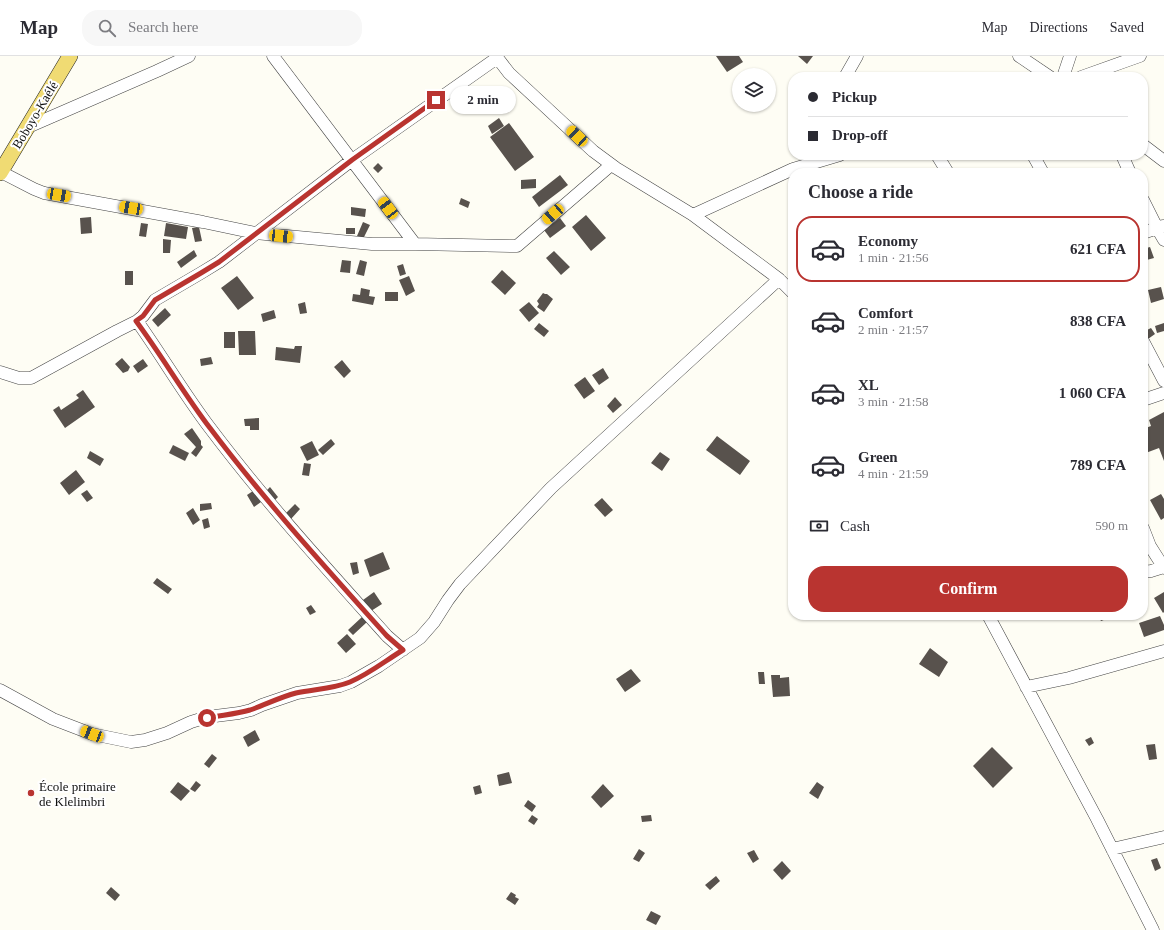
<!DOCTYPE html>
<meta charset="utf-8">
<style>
body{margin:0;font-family:"Times New Roman",serif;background:#f7f7f7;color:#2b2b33;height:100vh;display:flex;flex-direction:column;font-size:15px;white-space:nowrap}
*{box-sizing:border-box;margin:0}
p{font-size:13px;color:#7c7c81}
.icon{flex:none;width:22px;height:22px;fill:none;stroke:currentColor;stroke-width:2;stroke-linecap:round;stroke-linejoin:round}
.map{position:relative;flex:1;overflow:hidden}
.panel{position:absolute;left:788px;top:112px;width:360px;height:452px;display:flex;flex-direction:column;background:#fff;border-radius:16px;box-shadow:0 1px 3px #0004}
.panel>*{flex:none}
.top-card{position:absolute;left:788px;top:16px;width:360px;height:88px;border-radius:16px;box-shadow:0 1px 3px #0004;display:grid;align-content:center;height:88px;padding:0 20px;background:#fff}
.tools{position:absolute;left:732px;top:12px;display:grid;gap:8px}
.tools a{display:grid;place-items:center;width:44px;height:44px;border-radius:50%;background:#fff;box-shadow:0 1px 3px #0004;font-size:20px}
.end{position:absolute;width:18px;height:18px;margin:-9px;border:5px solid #b93430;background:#fff;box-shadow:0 0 0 2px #fff}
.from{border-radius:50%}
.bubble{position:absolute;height:28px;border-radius:14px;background:#fff;box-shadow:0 1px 3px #0004;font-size:13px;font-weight:700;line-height:28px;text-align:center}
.car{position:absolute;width:12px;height:24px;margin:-12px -6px;border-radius:5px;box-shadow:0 0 3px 1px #0007;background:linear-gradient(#f5c518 24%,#345 0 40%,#f5c518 0 76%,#345 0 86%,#f5c518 0)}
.top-card b{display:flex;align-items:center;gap:14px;height:38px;font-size:15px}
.top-card b+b{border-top:1px solid #e1e1e2}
.top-card i{width:10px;height:10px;background:#2b2b33}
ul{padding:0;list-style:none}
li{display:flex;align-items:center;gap:12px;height:66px;margin:0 8px 6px;padding:0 12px;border:2px solid transparent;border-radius:16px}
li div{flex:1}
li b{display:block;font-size:15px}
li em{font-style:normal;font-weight:700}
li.current{border-color:#b93430}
li>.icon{width:36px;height:36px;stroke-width:1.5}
h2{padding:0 20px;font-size:18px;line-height:48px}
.pay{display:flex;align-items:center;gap:10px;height:44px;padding:0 20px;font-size:15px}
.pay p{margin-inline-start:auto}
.button{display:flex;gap:8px;margin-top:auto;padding:8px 20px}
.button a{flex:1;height:46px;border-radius:16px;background:#b93430;color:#fff;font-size:16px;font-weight:700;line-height:46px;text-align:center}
header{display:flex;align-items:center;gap:24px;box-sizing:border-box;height:56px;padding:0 20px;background:#fff;border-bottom:1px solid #e1e1e2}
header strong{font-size:19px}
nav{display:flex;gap:22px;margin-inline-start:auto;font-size:14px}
.search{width:280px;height:36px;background:#f7f7f7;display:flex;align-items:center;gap:10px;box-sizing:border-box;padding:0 14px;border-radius:16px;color:#7c7c81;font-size:15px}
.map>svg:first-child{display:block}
</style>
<header>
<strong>Map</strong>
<div class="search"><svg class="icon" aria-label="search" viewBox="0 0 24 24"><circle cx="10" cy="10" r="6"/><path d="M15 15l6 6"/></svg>Search here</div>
<nav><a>Map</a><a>Directions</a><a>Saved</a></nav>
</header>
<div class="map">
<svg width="1164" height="874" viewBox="0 0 1164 874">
<rect width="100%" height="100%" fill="#fefdf4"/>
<path fill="#58524d" d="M716 0H739L743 6 727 16Z
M798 0H813L807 8Z
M499 62 504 70 492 78 488 70Z
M509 67 534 101 515 115 490 81Z
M378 107 383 112 378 117 373 112Z
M560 119 568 129 539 151 532 141Z
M536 123V132L521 133V124Z
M461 142 470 146 468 152 459 148Z
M351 151 366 153 365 161 351 159Z
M586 159 606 182 591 195 572 171Z
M91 161 92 177 81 178 80 162Z
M560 162 566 170 550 182 544 174Z
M363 166 370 169 363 183 357 180Z
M141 167 148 168 146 181 139 180Z
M166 167 188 171 186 183 164 180Z
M199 171 202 185 195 186 192 172Z
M346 172H355V178H346Z
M163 183 171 184 170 197H163Z
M1150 191 1154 202 1143 205V193Z
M194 194 197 200 181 212 177 206Z
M554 195 570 211 561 219 546 202Z
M342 204 351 205 350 217 340 216Z
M360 204 367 206 364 220 356 218Z
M403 208 406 218 400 220 397 210Z
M502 214 516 227 505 239 491 226Z
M125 215H133V229H125Z
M237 220 254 242 238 254 221 232Z
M409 220 415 235 406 240 399 224Z
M1161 231 1164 243 1151 247 1148 234Z
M361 232 370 234 369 240 375 241 373 249 352 245 353 238 360 239Z
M385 236H398V245H385Z
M543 237 545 238H547L553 243 544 256 537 251 539 248 537 245Z
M305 246 307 257 300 258 298 248Z
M529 246 539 257 529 266 519 254Z
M165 252 171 259 158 271 152 264Z
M274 254 276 262 263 266 261 258Z
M539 267 549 275 544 281 534 273Z
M1164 267V275L1157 277 1155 270Z
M1151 272 1155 278 1148 283 1143 276Z
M238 275H255L256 299H239Z
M224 276H235V292H224Z
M295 290H302L300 307 275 304 276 291 294 293Z
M211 301 213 308 201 310 200 303Z
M122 302 130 311 128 315 123 317 115 308Z
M143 303 148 310 138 317 133 310Z
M342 304 351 315 344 322 334 311Z
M603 312 609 322 599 329 592 319Z
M585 321 595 335 584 343 574 329Z
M83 334 95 351 65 372 53 354 59 350 61 354 79 342 76 339Z
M615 341 622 349 613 357 607 350Z
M1164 356V405L1159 392 1143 398V373L1151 370 1149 364Z
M259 362V374H250V370H245L244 363Z
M192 372 201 385V389L203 391 196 401 191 397 196 391 184 378Z
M717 380 750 405 740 419 706 394Z
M331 383 335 388 323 399 318 394Z
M312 385 319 399 307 405 300 391Z
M173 389 189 397 185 405 169 397Z
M90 395 104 403 100 410 87 402Z
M660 396 670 403 662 415 651 407Z
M304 407 311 408 309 420 302 419Z
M76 414 85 426 69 439 60 427Z
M270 431 278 441 274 445 265 436Z
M87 434 93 442 87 446 81 438Z
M253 435 261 446 254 451 247 439Z
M1161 438 1164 443V462L1161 464 1150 444Z
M602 442 613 454 605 461 594 449Z
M211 447 212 453 200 455V448Z
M295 448 300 453 291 463 286 457Z
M193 452 200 464 193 469 186 457Z
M208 462 210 471 204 473 202 464Z
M383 496 390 513 370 521 364 504Z
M357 506 359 517 353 519 350 507Z
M157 522 172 533 168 538 153 527Z
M374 536 382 548 371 555 363 544Z
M1164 536V556L1163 557 1154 542Z
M311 549 316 556 310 559 306 552Z
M1098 559H1117L1101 565Z
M1160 560 1164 569V574L1144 581 1139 567Z
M362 561 367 566 353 579 348 574Z
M347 578 356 588 346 597 337 587Z
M930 592 948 606 939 621 919 608Z
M631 613 641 625 625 636 616 623Z
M758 616H764L765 628H759Z
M771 619H780V622L789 621 790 640 773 641Z
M255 674 260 684 248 691 243 681Z
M1091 681 1094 687 1089 690 1085 684Z
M1155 688 1157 703 1149 704 1146 689Z
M992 691 1013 712 993 732 973 710Z
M212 698 217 702 209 712 204 708Z
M509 716 512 727 499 730 497 719Z
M196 725 201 729 195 736 190 733Z
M178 726 190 735 181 745 170 736Z
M817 726 824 731 818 743 809 737Z
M603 728 614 740 601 752 591 741Z
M480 729 482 737 475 739 473 731Z
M528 744 536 750 532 756 524 750Z
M532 759 538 763 534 769 528 765Z
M651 759 652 765 642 766 641 760Z
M639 793 645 797 639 806 633 803Z
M754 794 759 803 753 807 747 797Z
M1157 802 1161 812 1155 815 1151 804Z
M782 805 791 815 782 824 773 814Z
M716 820 720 825 710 834 705 829Z
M111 831 120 839 115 845 106 837Z
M511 836 516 839 515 841 519 843 515 849 506 843Z
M651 855 661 860 656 869 646 864Z"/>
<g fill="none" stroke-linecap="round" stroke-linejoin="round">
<g stroke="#434343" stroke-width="13">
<path id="minor" d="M273 0 415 188
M496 0 509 17 593 95 616 112 693 159 779 223 793 237
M1019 0 1050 21
M845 21 857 0
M1063 21 1070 0
M1081 21 1140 0
M28 71 157 15 189 0
M1143 89 1164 105
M937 99 948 117
M1033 99 1043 117
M1122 99 1130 117
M1 116 34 133 44 137 203 166 255 177 372 188H415L513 190H517L611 109
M1143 144 1157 172 1164 184
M693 159 793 113 840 99
M1143 177 1163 170
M137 265C162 300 184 338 210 372 265 445 326 512 387 580L403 594
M1143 285 1164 325
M0 316 19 322H31L117 275 137 265 143 260 155 244 201 217 219 206 352 104 497 2
M1143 344 1164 337
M1143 472 1150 490 1164 512
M1143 516 1151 515 1164 511
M988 559 1097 763 1153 874
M1026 631 1069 622 1164 595
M0 634 53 663 92 678 131 686 145 684 167 677 191 666 207 661 239 657 251 654 262 649 297 637 340 630 351 626 379 610 420 582 434 566 448 544 460 528 551 432 779 223
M1112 793 1164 781"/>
</g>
<g stroke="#212121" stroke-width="16">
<path id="major" d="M0 117 70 0"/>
</g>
<use href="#minor" stroke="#fff" stroke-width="12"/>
<use href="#major" stroke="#f0db73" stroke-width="15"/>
</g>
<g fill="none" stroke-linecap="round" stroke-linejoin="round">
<path stroke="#b93430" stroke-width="5" d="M207 662C222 659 236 658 250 654 265 649 280 641 296 637 314 633 333 633 350 626 369 618 385 605 403 594L387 580C326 512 265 445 210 372 184 338 162 300 136 265L143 260 155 244 201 217 219 206 352 104 436 44"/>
</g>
<circle fill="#b93430" stroke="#fff" stroke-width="1.5" cx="31" cy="737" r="4"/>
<g text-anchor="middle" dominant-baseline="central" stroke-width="4" stroke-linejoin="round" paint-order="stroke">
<g font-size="13" fill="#101010" stroke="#fff">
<text transform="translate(35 59) rotate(-59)">Boboyo-Kaélé</text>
</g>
<g font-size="13" fill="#101010" stroke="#fff" text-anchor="start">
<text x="39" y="730">École primaire<tspan x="39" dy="15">de Klelimbri</tspan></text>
</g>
</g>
</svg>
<div class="tools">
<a><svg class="icon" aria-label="layers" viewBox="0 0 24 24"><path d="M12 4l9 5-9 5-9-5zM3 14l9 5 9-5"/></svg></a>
</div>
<i class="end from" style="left:207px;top:662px"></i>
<i class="end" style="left:436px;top:44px"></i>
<div class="bubble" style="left:450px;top:30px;width:66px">2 min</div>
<i class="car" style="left:577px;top:80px;rotate:313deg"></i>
<i class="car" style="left:59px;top:139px;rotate:100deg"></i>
<i class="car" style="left:131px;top:152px;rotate:280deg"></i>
<i class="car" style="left:388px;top:152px;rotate:323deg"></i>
<i class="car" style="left:553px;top:158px;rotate:229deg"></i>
<i class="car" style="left:281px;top:180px;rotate:96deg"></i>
<i class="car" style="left:92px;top:678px;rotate:291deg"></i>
<div class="top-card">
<b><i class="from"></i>Pickup</b>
<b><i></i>Drop-off</b>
</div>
<section class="panel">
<h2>Choose a ride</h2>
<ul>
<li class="current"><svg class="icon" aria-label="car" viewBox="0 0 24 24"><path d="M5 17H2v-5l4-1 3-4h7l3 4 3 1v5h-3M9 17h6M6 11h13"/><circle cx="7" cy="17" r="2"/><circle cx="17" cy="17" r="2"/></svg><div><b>Economy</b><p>1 min · 21:56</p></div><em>621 CFA</em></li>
<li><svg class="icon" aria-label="car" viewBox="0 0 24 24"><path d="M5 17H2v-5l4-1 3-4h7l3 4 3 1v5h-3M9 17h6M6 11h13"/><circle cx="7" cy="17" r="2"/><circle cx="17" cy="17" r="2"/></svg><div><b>Comfort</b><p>2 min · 21:57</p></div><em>838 CFA</em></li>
<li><svg class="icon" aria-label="car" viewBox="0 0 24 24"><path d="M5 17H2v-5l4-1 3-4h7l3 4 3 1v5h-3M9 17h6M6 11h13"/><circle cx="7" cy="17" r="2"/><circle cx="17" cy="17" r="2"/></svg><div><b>XL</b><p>3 min · 21:58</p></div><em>1 060 CFA</em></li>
<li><svg class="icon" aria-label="car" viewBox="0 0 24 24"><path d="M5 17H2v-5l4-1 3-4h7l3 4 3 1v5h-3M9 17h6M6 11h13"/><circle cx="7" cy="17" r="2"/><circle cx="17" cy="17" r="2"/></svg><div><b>Green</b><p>4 min · 21:59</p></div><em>789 CFA</em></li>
</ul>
<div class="pay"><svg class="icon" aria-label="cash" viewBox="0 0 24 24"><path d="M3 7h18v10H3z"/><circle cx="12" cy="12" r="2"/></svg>Cash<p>590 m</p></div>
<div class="button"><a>Confirm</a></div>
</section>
</div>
